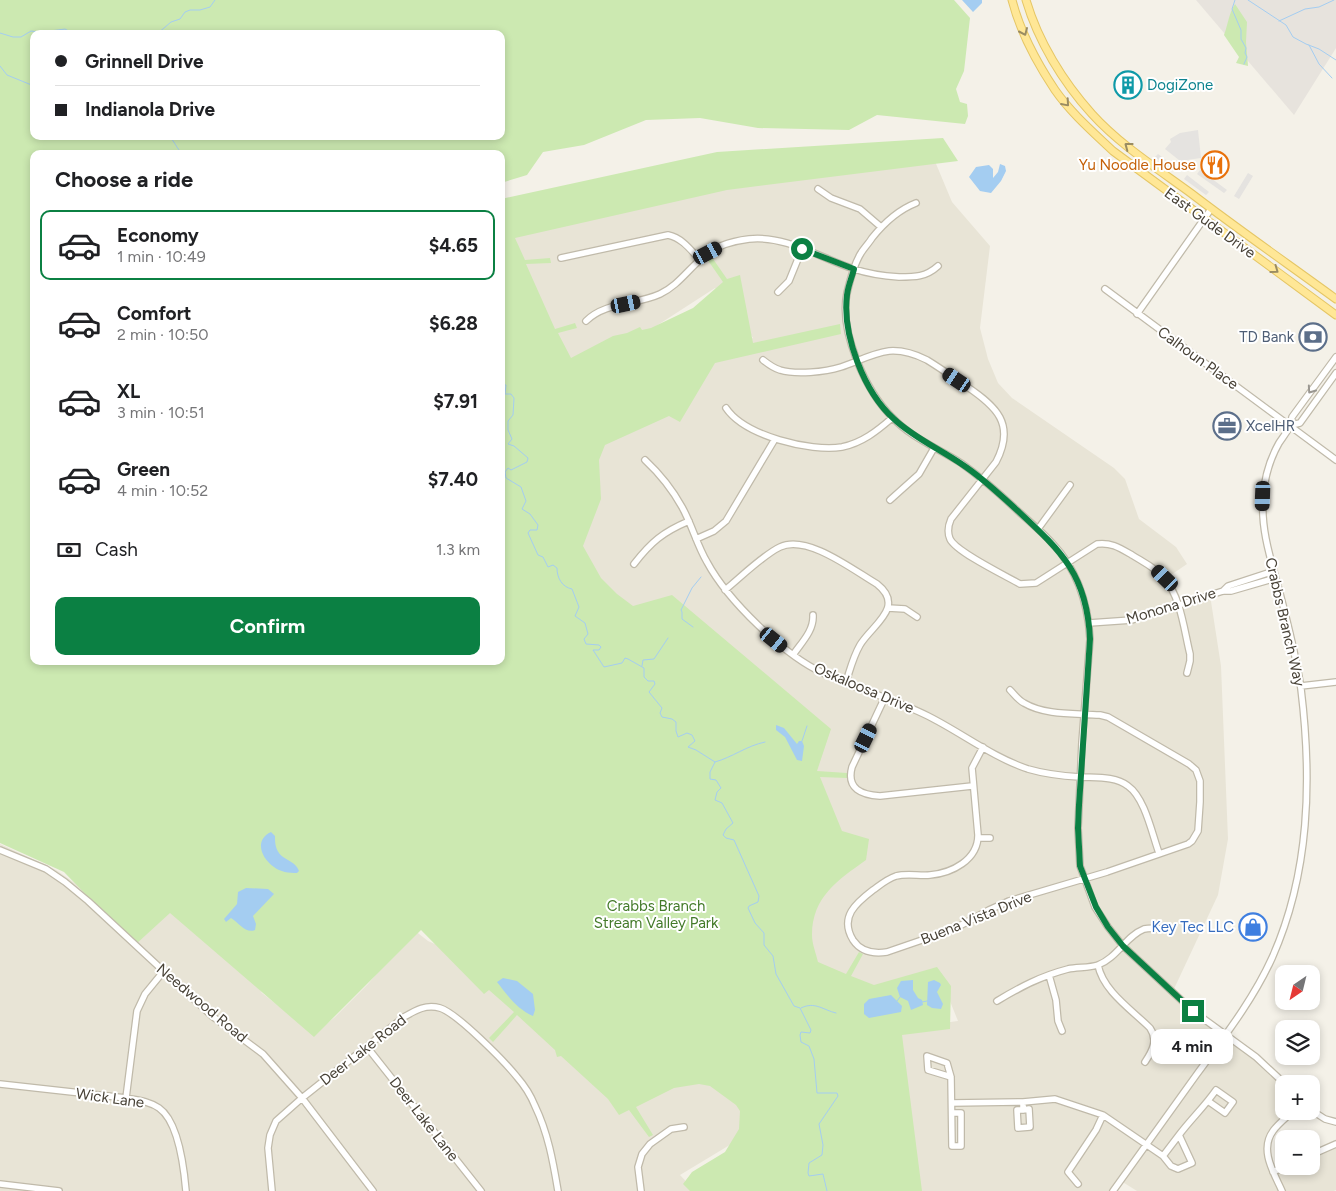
<!DOCTYPE html>
<meta charset="utf-8">
<style>
body{margin:0;font-family:Figtree,sans-serif;background:#f2f2f2;color:#202124;height:100vh;display:flex;flex-direction:column;font-size:19px;white-space:nowrap}
*{box-sizing:border-box;margin:0}
p{font-size:16px;color:#757577}
.icon{flex:none;width:28px;height:28px;fill:none;stroke:currentColor;stroke-width:2;stroke-linecap:round;stroke-linejoin:round}
.map{position:relative;flex:1;overflow:hidden}
.side{position:absolute;left:30px;top:150px;width:475px;height:515px;display:flex;flex-direction:column;background:#fff;border-radius:10px;box-shadow:0 2px 8px #0003}
.side>*{flex:none}
.top-card{position:absolute;left:30px;top:30px;width:475px;height:110px;border-radius:10px;box-shadow:0 2px 8px #0003;display:grid;align-content:center;height:110px;padding:0 25px;background:#fff}
.needle{width:32px;rotate:215deg}
.fabs{position:absolute;left:1275px;top:965px;display:grid;gap:10px}
.fabs a{display:grid;place-items:center;width:45px;height:45px;border-radius:10px;background:#fff;box-shadow:0 2px 8px #0003;font-size:25px}
.end{position:absolute;width:22px;height:22px;margin:-11px;border:6px solid #0b8043;background:#fff;box-shadow:0 0 0 2px #fff}
.from{border-radius:50%}
.bubble{position:absolute;height:35px;border-radius:10px;background:#fff;box-shadow:0 2px 8px #0003;font-size:16px;font-weight:700;line-height:35px;text-align:center}
.car{position:absolute;width:15px;height:30px;margin:-15px -8px;border-radius:6px;box-shadow:0 0 4px 1px #0007;background:linear-gradient(#222 24%,#8ab4d8 0 40%,#222 0 76%,#8ab4d8 0 86%,#222 0)}
.top-card b{display:flex;align-items:center;gap:18px;height:48px;font-size:19px}
.top-card b+b{border-top:1px solid #e0e0e0}
.top-card i{width:12px;height:12px;background:#202124}
ul{padding:0;list-style:none}
li{display:flex;align-items:center;gap:15px;height:70px;margin:0 10px 8px;padding:0 15px;border:2px solid transparent;border-radius:10px}
li div{flex:1}
li b{display:block;font-size:19px}
li em{font-style:normal;font-weight:700}
li.active{border-color:#0b8043}
li>.icon{width:45px;height:45px;stroke-width:1.5}
h2{padding:0 25px;font-size:22px;line-height:60px}
.pay{display:flex;align-items:center;gap:12px;height:55px;padding:0 25px;font-size:19px}
.pay p{margin-inline-start:auto}
.cta{display:flex;gap:10px;margin-top:auto;padding:10px 25px}
.cta a{flex:1;height:58px;border-radius:10px;background:#0b8043;color:#fff;font-size:20px;font-weight:700;line-height:58px;text-align:center}
.map>svg:first-child{display:block}
</style>
<div class="map">
<svg width="1336" height="1191" viewBox="0 0 1336 1191">
<rect width="100%" height="100%" fill="#f4f1e8"/>
<path fill="#e8e4d6" d="M934 159 952 202 990 246 980 328 988 359 998 383 1012 398 1114 468 1125 479 1139 519 1176 547 1187 564 1165 579 1177 605 1210 595 1221 666 1228 839 1218 895 1173 991 1193 1011 1256 1057 1284 1084V1111H1293L1273 1130 1267 1143 1273 1172 1286 1166H1311V1155L1336 1144V1190L1334 1191H1137L1121 1181 1113 1191H917L898 1029 958 1021 937 969 868 990 812 962 574 541 589 443 730 346 753 338 731 304 715 288 650 330 559 364 501 236 668 193Z
M0 844 56 870 79 886 166 906 247 970 262 993 314 1034 335 1017 368 984 414 930 428 941 444 948 719 1080 750 1116 733 1143 680 1175 695 1191H0Z"/>
<path fill="#e7e3dd" d="M1196 0H1336V48L1294 115Z"/>
<path fill="#cce9b1" fill-rule="evenodd" d="M0 0H954L970 18 964 71 956 89 960 102 967 104 968 116 965 124 877 115 849 130 758 128 700 118 646 120 584 145 543 152 527 175 501 183V154H34V661H501V199L717 152 943 138 958 161 727 190 515 238 525 260 550 258 551 263 526 264 555 329 575 323 577 328 558 333 571 358 613 336 627 333 640 327 642 330 651 328 693 308 723 282 707 259 711 256 727 279 740 275 753 343 840 324 841 334 715 363 680 422 669 416 605 445 599 460 601 499 583 546 601 578 617 594 633 606 672 595 831 729 817 771 847 773V778L820 777 842 831 869 839 866 860C838 880 812 897 812 935 812 944 816 953 818 962L846 974 859 952 863 954 851 976 874 985 937 967 951 986 950 1029 902 1035 922 1191H690L683 1184 692 1172 725 1152 739 1129 740 1111 736 1105 710 1086 699 1084 674 1088 636 1107 653 1135 649 1137 629 1110 619 1115 608 1099 561 1056 557 1057 555 1050 517 1015 493 1042 489 1038 514 1012 489 990 484 994 421 930 314 1037 170 913 135 945 64 872 0 843ZM34 34H501V136H34Z
M1235 4 1247 22 1246 42 1248 66 1236 63 1239 57 1224 35C1228 24 1229 13 1235 4Z"/>
<path fill="#e5e3e0" d="M1198 130 1201 158 1187 160 1184 164 1165 149 1171 142 1170 139 1180 133Z
M1158 154 1177 168 1174 171 1155 157Z
M1200 170 1227 190 1224 193 1197 174Z
M1248 173 1253 176 1239 199 1234 196Z
M1187 175 1209 192 1206 195 1184 179Z"/>
<path fill="#a4cdf1" d="M962 0H982V3L973 12Z
M1000 164 1005 166 1006 171 1001 181 991 193 980 191 969 177 976 167 989 165 993 169V178L998 172Z
M776 725 784 728 797 744 799 741H802L804 746 802 761 797 760 785 737 776 730Z
M271 832 275 836C274 863 294 856 299 871L297 873C289 873 280 872 274 867 261 858 254 840 271 832Z
M246 888 268 889 274 894 253 916 256 924 255 930C246 934 239 923 231 918L226 922 224 919 237 904 238 892Z
M503 978 517 981 533 994 535 1010 533 1016C517 1009 507 995 497 982Z
M913 980V990L918 998 922 1000 923 1005 911 1010 908 1001 900 997 897 988 901 981Z
M934 980 940 983 941 985 937 992 943 1004 941 1009 932 1008 927 1005 928 982Z
M891 995 902 1006 901 1012 869 1018 864 1014V1004L869 999Z"/>
<g fill="none" stroke-linecap="round" stroke-linejoin="round">
<path stroke="#a4cdf1" stroke-width="1" d="M1235 0 1232 9 1241 30V39L1246 48 1245 53 1247 57 1244 64
M1248 0 1286 25 1293 37 1306 44 1319 49 1336 60
M1279 21 1305 9 1319 7 1334 0
M0 33 13 37H21L31 31C38 33 58 30 65 29L74 34
M157 34 171 22 180 19 185 12 190 10H200L210 7 215 0
M1309 45 1319 64 1332 78
M0 66 7 75 34 86
M168 136C175 140 176 149 183 154
M501 384 506 385 505 394H511L514 398 513 415 508 421V430L512 439 508 444 514 446 528 458 527 462 511 470 508 468 505 472 506 478 521 487 526 501 522 509 530 514 538 525 537 530H530L528 533 538 555 543 557 548 567 553 565 557 568C557 578 562 587 572 589L579 607 575 616 585 623 588 634 584 639 586 644 599 645 601 647 599 650H593L604 667 622 663 625 658 628 659 644 668V677L648 681H654L655 684 649 692 662 708 660 713 662 717 672 719 676 722V731L678 737 687 733 692 735 695 741 688 747 696 750 715 762 710 772V779L716 780 721 788 717 792 715 800 722 803 733 823 726 829 723 835 726 838 734 840 759 896 758 902 749 906 748 908 755 923 764 933V945L773 956 776 974 794 1006 800 1008 811 1030 810 1033 801 1032 800 1035 801 1042 809 1046 814 1059 817 1093H837L838 1096 819 1124 823 1145 822 1155 809 1163 808 1173 809 1176 823 1174 827 1191
M693 627 682 619V612L681 610 692 588 701 577
M642 666 643 660 654 659 668 638
M802 741 807 726
M715 762C733 757 746 746 765 742
M897 1001 900 997
M922 1002 927 1001
M801 1008C815 1001 823 1010 836 1013"/>
<g stroke="#c0baaa" stroke-width="8">
<path id="minor" d="M818 189 831 198 860 209 881 227
M916 203C898 210 884 223 872 238 869 243 864 248 861 253 854 264 850 280 847 293 839 331 865 390 892 417 911 438 938 448 961 463 982 478 1000 494 1019 512 1030 522 1042 532 1052 543 1077 569 1088 604 1090 639L1082 742 1078 828 1080 866 1095 907 1108 927 1123 946 1193 1011 1256 1057 1285 1084
M561 258 668 235C682 238 690 249 700 260
M1105 289 1336 460
M778 292 789 281 802 249
M1137 314 1211 209
M586 321C605 302 636 305 660 294 677 286 687 271 701 259 713 247 732 241 749 239 786 235 820 258 854 269 869 274 884 276 899 277 915 277 926 277 938 266
M763 360C768 364 773 368 780 370 796 375 825 372 841 367 856 362 873 353 889 351 902 350 915 354 927 360 940 368 953 377 966 386 996 406 1016 424 996 462L951 519C948 526 947 532 950 539 956 552 1006 576 1020 584L1036 583 1097 544C1111 542 1120 548 1132 555 1143 562 1156 568 1164 578 1181 597 1184 630 1190 654V661L1187 673
M726 408C745 436 810 452 842 447 862 443 877 431 892 418
M1291 425 1300 423 1336 373
M645 460C660 474 672 489 682 507 692 525 697 545 707 562 728 601 784 655 823 673 857 689 894 699 928 716 962 733 992 757 1028 769 1045 774 1063 776 1080 777 1096 778 1115 776 1128 786 1145 798 1152 834 1159 853
M890 500 919 474 934 448
M1038 529 1070 485
M696 539 714 531 726 521 775 439
M634 564C651 542 663 532 689 521
M725 590C741 577 763 555 780 547 807 534 853 570 877 584 906 607 872 625 860 645 853 657 850 670 846 682
M1223 591 1228 586 1274 571
M888 608 905 609 917 617
M1089 623 1132 620 1223 591H1231L1276 578
M793 655C801 643 814 631 813 615
M1301 686 1336 682
M885 697 852 767C846 789 862 795 880 796L972 786
M983 747 972 768 978 835C978 860 952 873 930 875 919 876 907 873 896 876 887 879 880 885 873 890 856 903 839 917 853 940 861 952 874 954 887 952L954 929 989 910 1009 901 1107 872 1188 844 1192 841 1198 831 1200 802V781L1196 770 1189 764 1108 717 1100 715C1076 713 1046 716 1024 703 1018 700 1014 694 1010 690
M978 838H990
M0 850 46 869 65 882 88 901 212 1016 263 1054 302 1098 373 1191
M1098 965C1103 991 1132 1010 1150 1028 1158 1040 1153 1050 1145 1062
M1049 975 1056 1000 1058 1021 1062 1031
M997 1001C1020 987 1041 976 1068 969 1077 967 1089 968 1098 965 1117 958 1126 936 1144 929 1153 927 1162 929 1171 930
M367 1047 481 1191
M951 1077 928 1070 927 1056 947 1063 951 1077 952 1146H961V1113H952
M0 1084 126 1098C137 1100 149 1101 159 1108 179 1122 184 1168 186 1191
M126 1098 137 1011 145 994 163 972
M1023 1102V1110H1017L1018 1128 1030 1127 1029 1109 1023 1110
M952 1103 1023 1102 1055 1099 1103 1115 1163 1156 1171 1166 1178 1169 1192 1163 1179 1135C1191 1119 1205 1106 1216 1090L1233 1102 1225 1113 1208 1101
M1311 1110 1325 1119 1336 1122
M1311 1155 1336 1144
M1163 1156 1179 1135
M1273 1172 1286 1166
M0 1184 59 1191
M1078 1184 1068 1172 1096 1130 1103 1115
M272 1191 268 1148 270 1135 276 1121 302 1098 404 1017C416 1010 426 1004 440 1008 457 1013 505 1062 517 1077 524 1085 531 1096 535 1106 548 1133 553 1161 558 1191
M641 1191 638 1167 642 1154 650 1144 671 1129 684 1127
M1113 1191C1141 1152 1169 1113 1197 1074 1224 1037 1253 1000 1272 958 1310 873 1312 779 1301 689 1296 654 1287 620 1278 586 1270 557 1261 529 1263 499 1264 480 1270 459 1279 443 1285 434 1291 428 1292 417L1336 357
M1282 1191C1274 1173 1259 1150 1273 1131 1278 1124 1287 1117 1293 1111"/>
</g>
<g stroke="#e5c665" stroke-width="9">
<path id="major" d="M1012 0C1020 31 1037 63 1055 90 1071 113 1093 132 1113 151L1336 315
M1026 0C1038 41 1063 82 1092 114 1120 145 1158 169 1192 194 1239 230 1288 264 1336 299"/>
</g>
<use href="#minor" stroke="#fff" stroke-width="5.5"/>
<use href="#major" stroke="#ffe796" stroke-width="7"/>
</g>
<defs><path id="oneway-chevron" d="M-2-3.5L2.5 0L-2 3.5" fill="none" stroke-width="1.6" stroke-linecap="round" stroke-linejoin="round" transform="scale(1.25)"/></defs>
<g stroke="#9a8c62">
<use href="#oneway-chevron" transform="translate(1024 32) rotate(66)"/>
<use href="#oneway-chevron" transform="translate(1066 103) rotate(49)"/>
<use href="#oneway-chevron" transform="translate(1128 146) rotate(-143)"/>
<use href="#oneway-chevron" transform="translate(1275 270) rotate(36)"/>
</g>
<use stroke="#9a9791" href="#oneway-chevron" transform="translate(1311 390) rotate(125)"/>
<g fill="none" stroke-linecap="round" stroke-linejoin="round">
<path stroke="#0b8043" stroke-width="6" d="M802 249 854 269C852 277 848 286 847 295 842 335 864 392 894 419 914 438 940 449 963 465 984 479 1000 495 1018 511 1062 552 1087 575 1090 639L1079 805 1078 828 1080 866 1096 907 1108 927 1123 946 1193 1011"/>
</g>
<defs>
<g id="building-ring" transform="scale(1.4375)"><circle r="9.5" fill="#fff" stroke="#0f9aa8" stroke-width="1.5"/><path d="M-4-6H4V6H1V3H-1V6H-4ZM-2.5-4.3h1.7v1.8h-1.7ZM.8-4.3h1.7v1.8H.8ZM-2.5-1h1.7V.8h-1.7ZM.8-1h1.7V.8H.8Z" fill="#0f9aa8"/></g>
<g id="restaurant-ring" transform="scale(1.4375)"><circle r="9.5" fill="#fff" stroke="#e8710a" stroke-width="1.5"/><path d="M-5-6h1v4h1v-4h1v4h1v-4h1v5L-1.5 .5V6h-2V.5L-5-1ZM5-6V6H3V1.5H1.5Q1.5-4 5-6Z" fill="#e8710a"/></g>
<g id="bank-ring" transform="scale(1.4375)"><circle r="9.5" fill="#fff" stroke="#5c6f8a" stroke-width="1.5"/><path d="M-6-4H6V4H-6ZM0-2.3a2.3 2.3 0 1 0 0 4.6a2.3 2.3 0 1 0 0-4.6Z" fill="#5c6f8a"/></g>
<g id="office-ring" transform="scale(1.4375)"><circle r="9.5" fill="#fff" stroke="#5c6f8a" stroke-width="1.5"/><path d="M-6-3h4V-5.5h4V-3h4V5H-6ZM-1-4.5V-3h2v-1.5ZM-6 0V1H6V0Z" fill="#5c6f8a"/></g>
<g id="shop-ring" transform="scale(1.4375)"><circle r="9.5" fill="#fff" stroke="#3f7fe0" stroke-width="1.5"/><path d="M-5-2.5h2.3a2.7 3.5 0 0 1 5.4 0H5L5.5 6h-11ZM-1.5-2.5h3a1.5 2.3 0 0 0-3 0Z" fill="#3f7fe0"/></g>
</defs>
<g fill-rule="evenodd">
<use href="#building-ring" x="1128" y="85"/>
<use href="#restaurant-ring" x="1215" y="165"/>
<use href="#bank-ring" x="1313" y="337"/>
<use href="#office-ring" x="1227" y="426"/>
<use href="#shop-ring" x="1253" y="927"/>
</g>
<g text-anchor="middle" dominant-baseline="central" stroke-width="4" stroke-linejoin="round" paint-order="stroke">
<g font-size="15" fill="#0d838f" stroke="#fff" text-anchor="start">
<text x="1147" y="85">DogiZone</text>
</g>
<g font-size="15" fill="#c56008" stroke="#fff" text-anchor="end">
<text x="1196" y="165">Yu Noodle House</text>
</g>
<g font-size="15" fill="#484237" stroke="#fff">
<text transform="translate(1210 223) rotate(36)">East Gude Drive</text>
<text transform="translate(1198 358) rotate(36)">Calhoun Place</text>
<text transform="translate(1171 606) rotate(-17)">Monona Drive</text>
<text transform="translate(1285 622) rotate(77)">Crabbs Branch Way</text>
<text transform="translate(864 688) rotate(23)">Oskaloosa Drive</text>
<text transform="translate(976 918) rotate(-22)">Buena Vista Drive</text>
<text transform="translate(202 1003) rotate(40)">Needwood Road</text>
<text transform="translate(363 1050) rotate(-38)">Deer Lake Road</text>
<text transform="translate(110 1098) rotate(8)">Wick Lane</text>
<text transform="translate(424 1119) rotate(52)">Deer Lake Lane</text>
</g>
<g font-size="15" fill="#4e5e75" stroke="#fff" text-anchor="end">
<text x="1294" y="337">TD Bank</text>
<text x="1246" y="426" text-anchor="start">XcelHR</text>
</g>
<g font-size="15" fill="#437a29" stroke="#fff">
<text x="656" y="906">Crabbs Branch<tspan x="656" dy="17">Stream Valley Park</tspan></text>
</g>
<g font-size="15" fill="#366cbe" stroke="#fff" text-anchor="end">
<text x="1234" y="927">Key Tec LLC</text>
</g>
</g>
</svg>
<div class="fabs">
<a><svg class="needle" viewBox="-14 -14 28 28"><path d="M0-13l5 13h-10z" fill="#e53935"/><path d="M0 13l5-13h-10z" fill="#757577"/></svg></a>
<a><svg class="icon" aria-label="layers" viewBox="0 0 24 24"><path d="M12 4l9 5-9 5-9-5zM3 14l9 5 9-5"/></svg></a>
<a>+</a>
<a>−</a>
</div>
<i class="end from" style="left:802px;top:249px"></i>
<i class="end" style="left:1193px;top:1011px"></i>
<div class="bubble" style="left:1151px;top:1029px;width:82px">4 min</div>
<i class="car" style="left:708px;top:253px;rotate:62deg"></i>
<i class="car" style="left:626px;top:304px;rotate:78deg"></i>
<i class="car" style="left:957px;top:380px;rotate:304deg"></i>
<i class="car" style="left:1263px;top:496px;rotate:182deg"></i>
<i class="car" style="left:1165px;top:578px;rotate:314deg"></i>
<i class="car" style="left:774px;top:640px;rotate:129deg"></i>
<i class="car" style="left:866px;top:738px;rotate:26deg"></i>
<div class="top-card">
<b><i class="from"></i>Grinnell Drive</b>
<b><i></i>Indianola Drive</b>
</div>
<section class="side">
<h2>Choose a ride</h2>
<ul>
<li class="active"><svg class="icon" aria-label="car" viewBox="0 0 24 24"><path d="M5 17H2v-5l4-1 3-4h7l3 4 3 1v5h-3M9 17h6M6 11h13"/><circle cx="7" cy="17" r="2"/><circle cx="17" cy="17" r="2"/></svg><div><b>Economy</b><p>1 min · 10:49</p></div><em>$4.65</em></li>
<li><svg class="icon" aria-label="car" viewBox="0 0 24 24"><path d="M5 17H2v-5l4-1 3-4h7l3 4 3 1v5h-3M9 17h6M6 11h13"/><circle cx="7" cy="17" r="2"/><circle cx="17" cy="17" r="2"/></svg><div><b>Comfort</b><p>2 min · 10:50</p></div><em>$6.28</em></li>
<li><svg class="icon" aria-label="car" viewBox="0 0 24 24"><path d="M5 17H2v-5l4-1 3-4h7l3 4 3 1v5h-3M9 17h6M6 11h13"/><circle cx="7" cy="17" r="2"/><circle cx="17" cy="17" r="2"/></svg><div><b>XL</b><p>3 min · 10:51</p></div><em>$7.91</em></li>
<li><svg class="icon" aria-label="car" viewBox="0 0 24 24"><path d="M5 17H2v-5l4-1 3-4h7l3 4 3 1v5h-3M9 17h6M6 11h13"/><circle cx="7" cy="17" r="2"/><circle cx="17" cy="17" r="2"/></svg><div><b>Green</b><p>4 min · 10:52</p></div><em>$7.40</em></li>
</ul>
<div class="pay"><svg class="icon" aria-label="cash" viewBox="0 0 24 24"><path d="M3 7h18v10H3z"/><circle cx="12" cy="12" r="2"/></svg>Cash<p>1.3 km</p></div>
<div class="cta"><a>Confirm</a></div>
</section>
</div>
